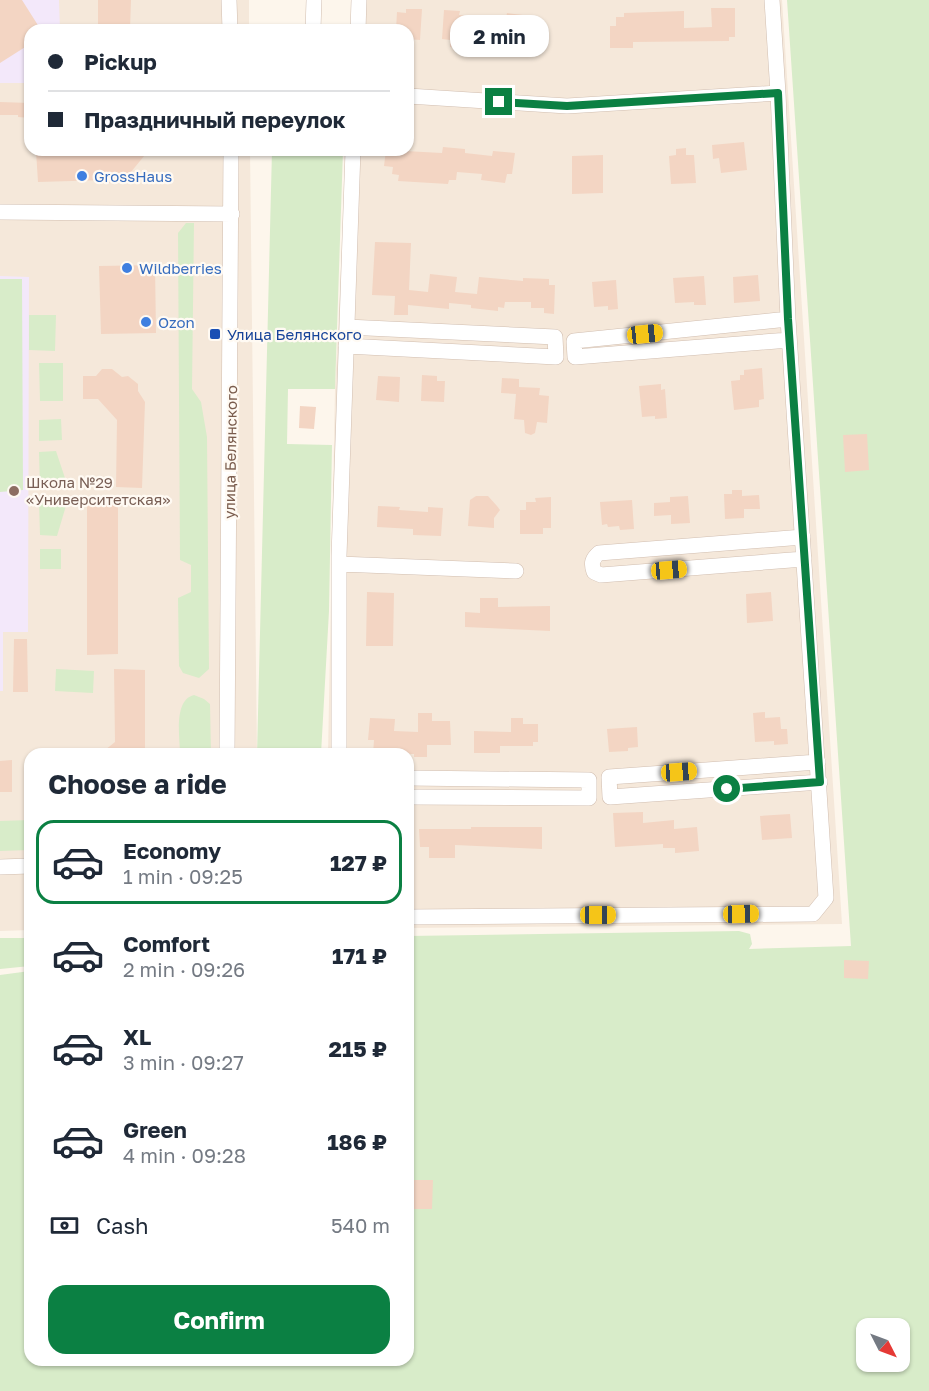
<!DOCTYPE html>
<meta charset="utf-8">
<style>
body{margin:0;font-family:"Golos Text",sans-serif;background:#f2f2f3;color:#1f2937;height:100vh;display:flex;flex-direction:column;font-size:22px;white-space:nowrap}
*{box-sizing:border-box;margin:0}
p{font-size:20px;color:#747a83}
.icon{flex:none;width:33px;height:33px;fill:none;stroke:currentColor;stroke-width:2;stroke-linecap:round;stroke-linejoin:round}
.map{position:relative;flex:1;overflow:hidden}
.sheet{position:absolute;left:24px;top:748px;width:390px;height:618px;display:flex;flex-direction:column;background:#fff;border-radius:18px;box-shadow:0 2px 4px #0004}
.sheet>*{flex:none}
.guide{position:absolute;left:24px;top:24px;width:390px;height:132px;border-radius:18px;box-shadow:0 2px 4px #0004;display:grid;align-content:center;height:132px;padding:0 24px;background:#fff}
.needle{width:39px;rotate:132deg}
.tools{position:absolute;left:856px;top:1318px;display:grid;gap:12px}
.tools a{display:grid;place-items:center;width:54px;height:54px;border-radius:12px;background:#fff;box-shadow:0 2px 4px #0004;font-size:30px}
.end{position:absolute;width:27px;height:27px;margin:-14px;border:8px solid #0b8043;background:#fff;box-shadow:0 0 0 3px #fff}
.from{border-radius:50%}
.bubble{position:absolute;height:42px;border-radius:18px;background:#fff;box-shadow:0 2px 4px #0004;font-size:20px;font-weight:700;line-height:42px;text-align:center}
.car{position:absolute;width:18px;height:36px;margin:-18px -9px;border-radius:8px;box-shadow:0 0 4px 2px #0007;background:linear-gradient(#f5c518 24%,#345 0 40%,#f5c518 0 76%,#345 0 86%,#f5c518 0)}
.guide b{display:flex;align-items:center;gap:21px;height:57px;font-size:22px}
.guide b+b{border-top:2px solid #e0e1e3}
.guide i{width:15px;height:15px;background:#1f2937}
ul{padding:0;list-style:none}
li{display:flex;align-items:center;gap:18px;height:84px;margin:0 12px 9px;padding:0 12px;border:3px solid transparent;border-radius:18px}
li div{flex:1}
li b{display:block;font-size:22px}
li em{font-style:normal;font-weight:700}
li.selected{border-color:#0b8043}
li>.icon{width:54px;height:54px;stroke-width:1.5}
h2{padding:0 24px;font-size:27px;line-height:72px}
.pay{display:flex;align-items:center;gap:15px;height:66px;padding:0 24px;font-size:22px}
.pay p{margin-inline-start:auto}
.cta{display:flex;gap:12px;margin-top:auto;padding:12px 24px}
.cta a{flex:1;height:69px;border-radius:18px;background:#0b8043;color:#fff;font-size:24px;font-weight:700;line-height:69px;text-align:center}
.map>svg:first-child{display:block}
</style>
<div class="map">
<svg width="929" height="1391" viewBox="0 0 929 1391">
<rect width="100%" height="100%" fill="#fdf6ec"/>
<path fill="#f5e8da" d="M0 0H249V30H30V150H250L257 754H30V930L0 931Z
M354 0H782L842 924 408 928V754H328L335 389 347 150H408V30H352Z"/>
<path fill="#f3e8fa" d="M0 0H59L60 30H30V83H0Z
M0 276 29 277 28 632H3V691H0Z"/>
<path fill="#d8ecc9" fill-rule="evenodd" d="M787 0H929V1391H0V975L30 971V1360H408V936L739 931 750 934 752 944 749 949 851 946ZM867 1329H900V1362H867Z
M272 150H343L335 389H288L287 444 332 445 329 611 321 754H257Z
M186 223H194L192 389 201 402 207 437 209 669 199 678 183 673 179 666 178 598 191 592V565L180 560 178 233Z
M0 279H22L23 490 0 492Z
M29 315H56L55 351 29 350Z
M39 363H63V401H40Z
M61 419 62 440 39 441V420Z
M56 451 68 487 40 488 39 452Z
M68 499 57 536 40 535 39 501Z
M40 549H61V569H40Z
M56 669 94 671 93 693 55 691Z
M194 695 204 699 210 704 211 754H180C180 738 173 700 194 695Z
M30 820V850L0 851V821Z
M0 938H30V966L0 969Z"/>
<path fill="#f3d5c3" d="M0 0H22L41 30H30V44L0 63Z
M98 0H131L130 30H98Z
M711 8H735V37H729V41L633 42V48H610V26H616V17H624V13L684 11V28L712 27Z
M406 9H422L420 40 408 39V30H396L397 12 406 13Z
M444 10 460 11 459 15 468 16V21L475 22V25L499 27 500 18H506L507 13 523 15 520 46 513 45V50L473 47V49L450 47V40L442 39Z
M0 102 30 103V118L18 117V115H0Z
M744 142 747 170 721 173 719 158 713 159 712 145Z
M443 147 465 149V153L492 156 493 151 515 153 512 174H507L505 183 481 180 482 174 457 172 456 180H449L448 184 398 181 399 175 392 174 393 167 384 166 386 150 442 153Z
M686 148V155H694L696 183 671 184 669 156 676 155V149Z
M149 150 122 183H109L106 180 38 182 36 151Z
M603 155V193L572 194V156Z
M375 242 411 243 409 290 428 292 430 274 457 277 455 292 477 294 479 277 523 281V278L549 279V285H555L554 314 544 313V308H531V302H505L504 308 498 307V311L471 308V305L449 303V309L408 305V315H394L395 296 372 295Z
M155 265 156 333 101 334 99 266Z
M758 275 760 301 734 303 733 277Z
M704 276 706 305H694V302L675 303 673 278Z
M616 280 618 309 608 310V306L594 307 592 282Z
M762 368 764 399 759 400V407L734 410 731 381 740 380V375H744V370Z
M102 369H112L122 377 128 376 138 384V391L145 402 142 488 116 487 117 420 98 399H83V376H96Z
M422 375 437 376V381H445L444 402 421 401Z
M378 376 400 377 399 402 376 400Z
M502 378 519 379V387L540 388 539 395 549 396 547 423 537 422 535 433 531 435 525 433 524 420 514 419 516 394 501 393Z
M661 384V390L665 389 667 418 655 419V416L642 417 639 386Z
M300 406 316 407 314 429 299 428Z
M867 434 869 470 845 472 843 435Z
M732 490H742V496L759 495 760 509H744V518L725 519 724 494H732Z
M476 496H488L497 506 500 510 494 518V528L468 526 470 500Z
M688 496 690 523 671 524V515L654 516V503L670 502V497Z
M551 497V528H543V534H520V510H526V502H536L535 498Z
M632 500 634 529 620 530 619 526 608 527 607 524 602 525 600 502Z
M87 503H118V654L87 655Z
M378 506 400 507 399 510 428 512V507L443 508 441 536 413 535V529L377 527Z
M367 592 394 593 393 646H366Z
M771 592 773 621 747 623 746 594Z
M480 598H498V607L550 606V631L465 627V612L480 613Z
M14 639H27L28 692H13Z
M114 669 145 670V754H100L115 742Z
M765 712V718L780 717 781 729H787L788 744 774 745V741L755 742 753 713Z
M418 713H432V721H450L451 745H427V757H414V754H373L374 740H368L370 718 395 719 394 731 418 732Z
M511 718H523V724H538V742H533V746H500V753H474V731L511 732Z
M637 727 638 747 628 748V751L609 752 607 729Z
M12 760V792H0V761Z
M643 812V823L674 820V829L697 827 699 851 675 853V848H663V844L615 847 613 813Z
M790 814 792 838 762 840 760 816Z
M471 827H542V849L455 845V858H429V847H420L419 829H471Z
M844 960 869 961 868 979 844 978Z
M408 1180H433L432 1209H408Z"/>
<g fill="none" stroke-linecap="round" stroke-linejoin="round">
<g stroke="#d1beb0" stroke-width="16">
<path id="minor" d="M229 0 230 30
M313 30 314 0
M358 30 359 0
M408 96 567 106 778 93
M0 212 232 214
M788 319 574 341 575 357 789 340
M346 346 556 357 555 337 347 327
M803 537 599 553C592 559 591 563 594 572L601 575 804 559
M339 564 516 571
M227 754 231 150
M339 754V556L353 150
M818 762 609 777 610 797 820 782
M408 778 589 780V798L408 797
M0 867 30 866
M408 917 813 914 826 898 788 319 778 93 772 0"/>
</g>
<use href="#minor" stroke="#fff" stroke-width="15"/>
</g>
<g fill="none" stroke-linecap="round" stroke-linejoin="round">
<path stroke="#0b8043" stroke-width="8" d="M499 102 567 106 778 93 788 319 820 782 727 789"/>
</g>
<g fill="#3f7fe0" stroke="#fffaf3" stroke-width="2">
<circle cx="82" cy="176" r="6"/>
<circle cx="127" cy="268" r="6"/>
<circle cx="146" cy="322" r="6"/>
</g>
<rect fill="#1a4fb4" stroke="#fffaf3" stroke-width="2" x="209" y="328" width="12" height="12" rx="3"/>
<circle fill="#8d6e63" stroke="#fffaf3" stroke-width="2" cx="14" cy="491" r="6"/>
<g text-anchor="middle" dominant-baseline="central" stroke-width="4.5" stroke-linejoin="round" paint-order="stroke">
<g font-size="15" fill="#366cbe" stroke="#fffaf3" text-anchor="start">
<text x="94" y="176">GrossHaus</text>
<text x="139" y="268">Wildberries</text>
<text x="158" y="322">Ozon</text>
</g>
<g font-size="15" fill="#164399" stroke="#fffaf3" text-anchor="start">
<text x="227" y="334">Улица Белянского</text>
</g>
<g font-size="15" fill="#7a5c4d" stroke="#fffaf3">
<text transform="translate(230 452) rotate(-89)">улица Белянского</text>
</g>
<g font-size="15" fill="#785e54" stroke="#fffaf3" text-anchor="start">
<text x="26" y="482">Школа №29<tspan x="26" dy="17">«Университетская»</tspan></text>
</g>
</g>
</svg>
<div class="tools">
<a><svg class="needle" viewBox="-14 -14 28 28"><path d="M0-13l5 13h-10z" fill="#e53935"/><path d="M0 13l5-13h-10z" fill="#747a83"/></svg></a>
</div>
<i class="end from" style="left:727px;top:789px"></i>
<i class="end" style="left:499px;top:102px"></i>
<div class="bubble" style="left:450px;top:15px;width:99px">2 min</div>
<i class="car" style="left:645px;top:334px;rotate:84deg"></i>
<i class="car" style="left:669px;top:570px;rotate:85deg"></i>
<i class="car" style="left:679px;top:772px;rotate:86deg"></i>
<i class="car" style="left:741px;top:914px;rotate:89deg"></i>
<i class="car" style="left:598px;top:915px;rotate:90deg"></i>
<div class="guide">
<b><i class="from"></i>Pickup</b>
<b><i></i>Праздничный переулок</b>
</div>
<section class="sheet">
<h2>Choose a ride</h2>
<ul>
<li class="selected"><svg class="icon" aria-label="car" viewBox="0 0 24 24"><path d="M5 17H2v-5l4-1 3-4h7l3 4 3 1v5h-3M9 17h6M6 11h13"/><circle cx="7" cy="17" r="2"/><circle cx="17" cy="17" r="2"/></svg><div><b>Economy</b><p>1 min · 09:25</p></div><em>127 ₽</em></li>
<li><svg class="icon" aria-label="car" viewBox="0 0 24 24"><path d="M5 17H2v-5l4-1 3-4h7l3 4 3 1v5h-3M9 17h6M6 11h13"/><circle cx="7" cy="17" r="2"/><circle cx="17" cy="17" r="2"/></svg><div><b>Comfort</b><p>2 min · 09:26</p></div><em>171 ₽</em></li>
<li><svg class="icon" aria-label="car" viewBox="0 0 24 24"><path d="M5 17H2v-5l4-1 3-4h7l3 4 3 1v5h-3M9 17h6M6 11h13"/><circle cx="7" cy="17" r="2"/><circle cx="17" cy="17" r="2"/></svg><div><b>XL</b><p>3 min · 09:27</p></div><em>215 ₽</em></li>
<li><svg class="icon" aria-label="car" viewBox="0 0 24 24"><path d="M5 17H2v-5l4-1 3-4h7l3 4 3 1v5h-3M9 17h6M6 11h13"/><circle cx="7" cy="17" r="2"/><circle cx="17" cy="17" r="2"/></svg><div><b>Green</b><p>4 min · 09:28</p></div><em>186 ₽</em></li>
</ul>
<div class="pay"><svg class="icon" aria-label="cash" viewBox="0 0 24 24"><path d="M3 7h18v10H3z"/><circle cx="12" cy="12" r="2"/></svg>Cash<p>540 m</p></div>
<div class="cta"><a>Confirm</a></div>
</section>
</div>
